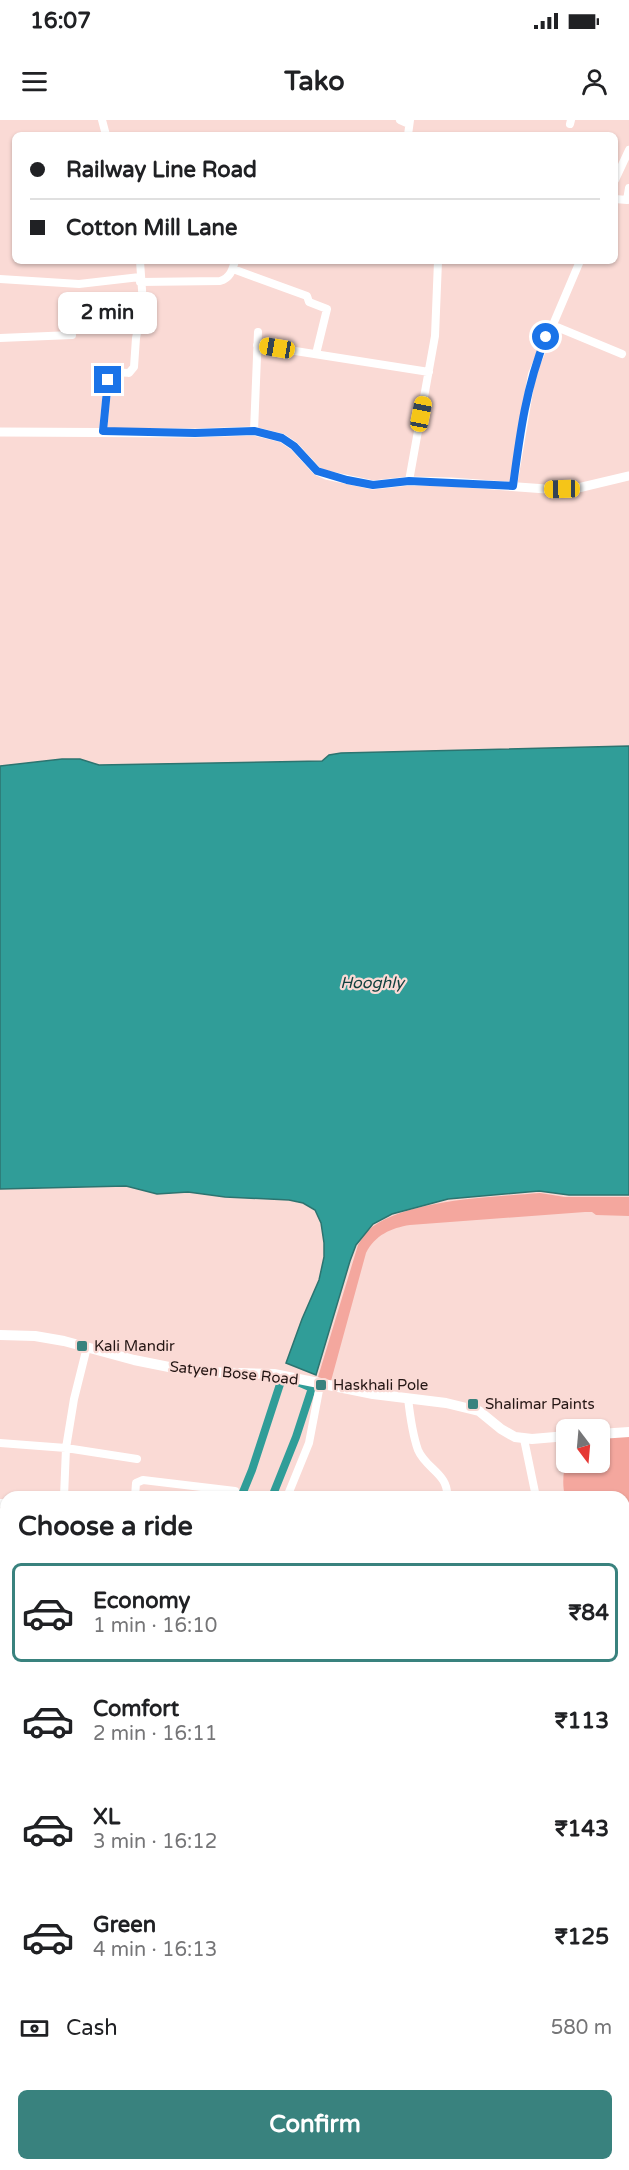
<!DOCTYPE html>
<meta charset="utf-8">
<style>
body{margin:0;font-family:"Varela Round",sans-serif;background:#f2f2f2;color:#202124;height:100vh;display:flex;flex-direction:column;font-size:22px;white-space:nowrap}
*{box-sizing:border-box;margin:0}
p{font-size:20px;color:#757577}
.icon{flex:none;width:33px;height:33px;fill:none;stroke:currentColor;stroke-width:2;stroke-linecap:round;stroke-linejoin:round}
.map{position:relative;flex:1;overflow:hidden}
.panel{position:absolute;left:0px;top:1371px;width:630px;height:680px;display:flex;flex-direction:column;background:#fff;border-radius:18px 18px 0 0;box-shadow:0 2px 4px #0004}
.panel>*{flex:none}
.hud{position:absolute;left:12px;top:12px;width:606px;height:132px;border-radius:9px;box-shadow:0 2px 4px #0004;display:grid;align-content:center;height:132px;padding:0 18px;background:#fff}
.needle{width:39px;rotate:164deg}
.tools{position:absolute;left:556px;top:1299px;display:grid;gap:12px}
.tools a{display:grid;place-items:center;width:54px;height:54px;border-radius:9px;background:#fff;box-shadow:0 2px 4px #0004;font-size:30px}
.end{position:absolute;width:27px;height:27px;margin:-14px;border:8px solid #1a73e8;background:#fff;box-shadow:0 0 0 3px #fff}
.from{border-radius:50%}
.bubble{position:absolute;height:42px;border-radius:9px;background:#fff;box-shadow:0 2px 4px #0004;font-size:20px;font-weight:700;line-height:42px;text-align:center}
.car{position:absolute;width:18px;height:36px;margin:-18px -9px;border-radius:8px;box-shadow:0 0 4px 2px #0007;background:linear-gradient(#f5c518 24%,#345 0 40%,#f5c518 0 76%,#345 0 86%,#f5c518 0)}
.hud b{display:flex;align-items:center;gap:21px;height:57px;font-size:22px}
.hud b+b{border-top:2px solid #e0e0e0}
.hud i{width:15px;height:15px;background:#202124}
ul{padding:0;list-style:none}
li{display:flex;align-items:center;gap:18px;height:99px;margin:0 12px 9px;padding:0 6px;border:3px solid transparent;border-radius:9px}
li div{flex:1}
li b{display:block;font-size:22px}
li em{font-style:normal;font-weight:700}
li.active{border-color:#39827e}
li>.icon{width:54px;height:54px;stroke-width:1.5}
h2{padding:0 18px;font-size:27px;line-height:72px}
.pay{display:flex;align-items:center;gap:15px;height:66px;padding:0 18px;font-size:22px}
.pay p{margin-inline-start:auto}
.action{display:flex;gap:12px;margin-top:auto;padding:12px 18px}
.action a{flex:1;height:69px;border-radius:9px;background:#39827e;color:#fff;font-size:24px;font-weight:700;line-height:69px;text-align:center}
.status{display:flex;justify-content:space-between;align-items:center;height:42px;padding:0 30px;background:#fff;direction:ltr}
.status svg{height:16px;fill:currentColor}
header{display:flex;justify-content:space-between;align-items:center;height:78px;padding:0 18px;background:#fff;font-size:27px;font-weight:700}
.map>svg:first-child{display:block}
</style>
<div class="status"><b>16:07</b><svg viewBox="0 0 49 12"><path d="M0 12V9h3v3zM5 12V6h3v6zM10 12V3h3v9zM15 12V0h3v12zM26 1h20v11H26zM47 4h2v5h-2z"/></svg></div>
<header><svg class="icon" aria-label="menu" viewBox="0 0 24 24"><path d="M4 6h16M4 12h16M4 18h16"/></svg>Tako<svg class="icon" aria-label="person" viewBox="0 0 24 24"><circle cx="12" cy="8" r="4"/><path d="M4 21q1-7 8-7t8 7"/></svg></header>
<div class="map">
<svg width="629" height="2050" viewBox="0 0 629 2050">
<rect width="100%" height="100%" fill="#fadad5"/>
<path fill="#f4a79e" d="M540 1073 565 1077H629V1096L596 1095 592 1092H585L410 1105C391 1108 375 1115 366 1133L331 1261 318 1257 358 1125C362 1118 366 1112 372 1107 411 1079 493 1077 540 1073Z
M629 1313V1417H624V1377H565C562 1363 563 1352 567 1338V1342H600V1315Z"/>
<path fill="#309d98" stroke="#2c7470" stroke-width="1.5" d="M629 626V1075H569L539 1071 448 1079 392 1094 373 1104 356 1125 350 1141 316 1255 286 1243 302 1199 319 1160 324 1137V1123L321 1103 315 1090 303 1083 289 1080 225 1077 188 1072 157 1074 126 1066 0 1069V646L62 639H80L99 645 322 641 329 635 341 633Z"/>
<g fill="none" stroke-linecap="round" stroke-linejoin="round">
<path stroke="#309d98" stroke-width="8" d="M241 1377 252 1350 283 1255 285 1256
M272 1377 296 1317 312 1268 298 1262
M129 2050V2044
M157 2050V2044"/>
<path stroke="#fff" stroke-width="8" d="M102 0 106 15
M400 0 409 4
M570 4 571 0
M408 15 410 0
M615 60 629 30
M615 79 627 80 629 68
M233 149 307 176 309 182 327 189 316 234
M0 159 79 164 140 157
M140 162 220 161C230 158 232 151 235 141
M552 205 622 234
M0 218 72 215
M257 225 429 252
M103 311 108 260C113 251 119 252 129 253L134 247 136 218 143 184 140 141
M254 311 258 212
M409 361 435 216 438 141
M513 366 532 254 580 141
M408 1278C410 1296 412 1313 418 1330 426 1349 449 1354 447 1377
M524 1319 536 1377
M0 1323 66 1328 137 1339
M64 1377 66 1328 74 1279 87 1227
M135 1377 136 1363 143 1360 235 1371
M287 1377 309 1323 320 1265
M0 1383H6
M0 1488 3 1468
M0 1582 6 1583
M624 1584H629
M6 1685V1691
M624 1697H629
M0 1741 6 1730
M0 1829 5 1825 6 1819
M4 1954 6 1955
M125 2044V2050
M163 2044V2050
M0 2045 15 2050
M577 2045 604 2047V2050
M245 2050 246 2044"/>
<path stroke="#fff" stroke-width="9" d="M0 312 195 313 254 311 282 318 294 326 317 351 326 355 373 365 409 361 451 362 546 369 578 368 629 356"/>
<path stroke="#fff" stroke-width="10" d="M0 1215 35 1216 64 1221 134 1240 179 1249 203 1252 274 1254 373 1274 446 1283 479 1291 501 1309 515 1317 532 1319 567 1316
M600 1314 629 1312"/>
</g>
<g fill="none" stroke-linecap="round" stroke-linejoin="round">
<path stroke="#1a73e8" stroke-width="8" d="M108 260 103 311 195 313 254 311 282 318 294 326 317 351 347 360 373 365 409 361 513 366C520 313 526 267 546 217"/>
</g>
<g fill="#39827e" stroke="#fadad5" stroke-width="2">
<rect x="76" y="1220" width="12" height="12" rx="3"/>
<rect x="315" y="1259" width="12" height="12" rx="3"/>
<rect x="467" y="1278" width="12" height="12" rx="3"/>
</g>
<g text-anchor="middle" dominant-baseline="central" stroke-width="4.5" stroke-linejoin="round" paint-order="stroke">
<g font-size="15" fill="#241614" stroke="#fadad5" text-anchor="start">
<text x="94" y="1226">Kali Mandir</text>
<text x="333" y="1265">Haskhali Pole</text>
<text x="485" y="1284">Shalimar Paints</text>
</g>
<g font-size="15" fill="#241614" stroke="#fadad5">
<text transform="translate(234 1253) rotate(6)">Satyen Bose Road</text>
</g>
<g font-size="16" font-style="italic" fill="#12413f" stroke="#fadad5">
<text x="372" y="863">Hooghly</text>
</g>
</g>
</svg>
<div class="tools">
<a><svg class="needle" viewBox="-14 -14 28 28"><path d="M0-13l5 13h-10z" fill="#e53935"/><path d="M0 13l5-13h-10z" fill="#757577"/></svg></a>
</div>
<i class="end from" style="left:546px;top:217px"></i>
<i class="end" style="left:108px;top:260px"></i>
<div class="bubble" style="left:58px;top:172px;width:99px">2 min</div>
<i class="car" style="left:277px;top:228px;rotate:279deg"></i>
<i class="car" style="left:421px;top:294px;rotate:11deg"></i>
<i class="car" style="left:562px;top:369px;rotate:269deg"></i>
<div class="hud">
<b><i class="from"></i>Railway Line Road</b>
<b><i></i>Cotton Mill Lane</b>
</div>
<section class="panel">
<h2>Choose a ride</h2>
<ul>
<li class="active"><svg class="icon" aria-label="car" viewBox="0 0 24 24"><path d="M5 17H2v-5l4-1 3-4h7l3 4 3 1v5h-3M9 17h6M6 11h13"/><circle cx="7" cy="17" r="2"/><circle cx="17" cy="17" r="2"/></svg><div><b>Economy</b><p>1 min · 16:10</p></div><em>₹84</em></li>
<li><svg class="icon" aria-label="car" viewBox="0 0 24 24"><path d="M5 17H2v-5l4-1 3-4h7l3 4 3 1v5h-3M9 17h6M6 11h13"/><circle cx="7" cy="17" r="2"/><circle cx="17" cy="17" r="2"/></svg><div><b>Comfort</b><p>2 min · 16:11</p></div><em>₹113</em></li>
<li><svg class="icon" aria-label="car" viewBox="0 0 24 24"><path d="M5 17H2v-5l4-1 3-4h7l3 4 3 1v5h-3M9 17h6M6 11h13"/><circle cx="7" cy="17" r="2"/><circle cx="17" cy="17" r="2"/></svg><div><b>XL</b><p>3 min · 16:12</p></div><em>₹143</em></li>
<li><svg class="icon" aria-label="car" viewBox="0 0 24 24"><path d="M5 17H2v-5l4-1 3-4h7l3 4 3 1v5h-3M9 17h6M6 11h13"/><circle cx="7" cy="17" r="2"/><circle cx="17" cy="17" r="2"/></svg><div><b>Green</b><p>4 min · 16:13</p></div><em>₹125</em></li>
</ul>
<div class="pay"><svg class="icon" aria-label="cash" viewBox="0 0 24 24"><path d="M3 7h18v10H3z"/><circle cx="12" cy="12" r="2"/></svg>Cash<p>580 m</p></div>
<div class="action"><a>Confirm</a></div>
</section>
</div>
